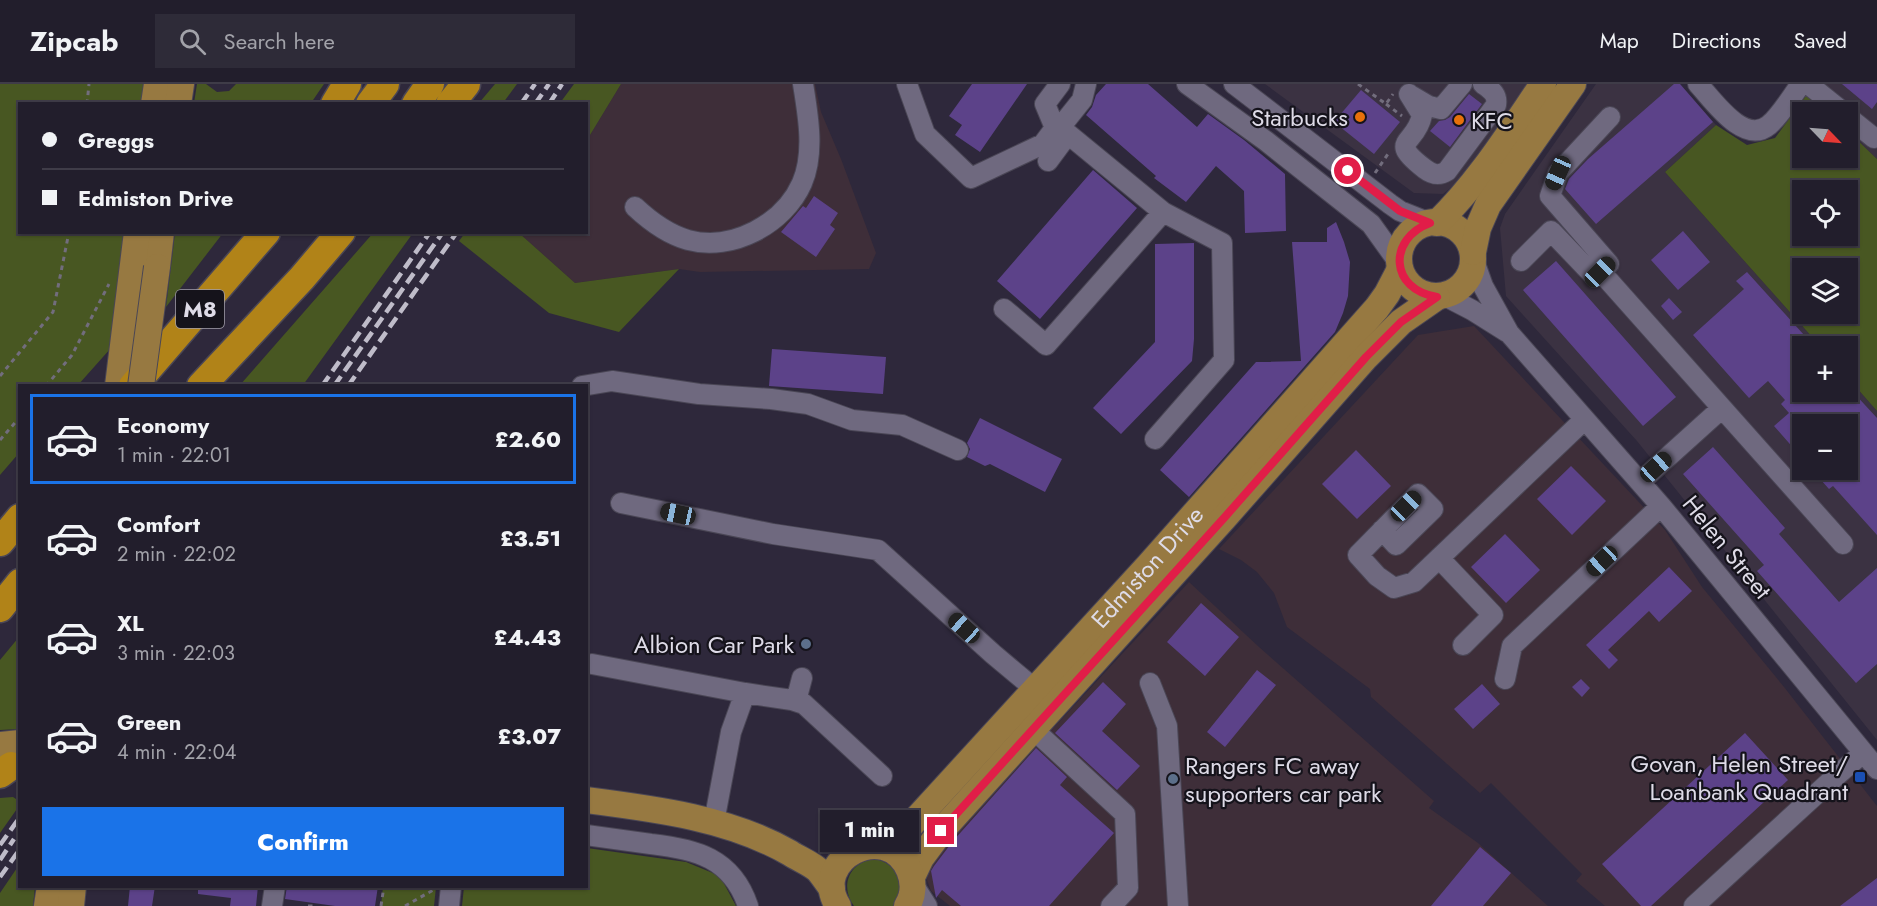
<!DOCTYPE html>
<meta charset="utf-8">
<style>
body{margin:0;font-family:Jost,sans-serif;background:#2e2b38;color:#f1f3f6;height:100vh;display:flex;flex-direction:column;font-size:22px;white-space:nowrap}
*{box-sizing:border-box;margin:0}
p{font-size:20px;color:#a2a2a9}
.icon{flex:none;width:33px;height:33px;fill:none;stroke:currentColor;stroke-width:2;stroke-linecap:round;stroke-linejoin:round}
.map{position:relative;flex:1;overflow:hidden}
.details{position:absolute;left:18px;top:300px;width:570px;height:504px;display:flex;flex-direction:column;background:#221e2c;border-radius:0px;box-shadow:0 2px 4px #0004,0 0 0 2px #3f3c48}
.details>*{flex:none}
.banner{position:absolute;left:18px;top:18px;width:570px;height:132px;border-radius:0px;box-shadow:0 2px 4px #0004,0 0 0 2px #3f3c48;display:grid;align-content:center;height:132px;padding:0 24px;background:#221e2c}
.needle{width:39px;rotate:115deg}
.buttons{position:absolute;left:1792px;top:18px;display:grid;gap:12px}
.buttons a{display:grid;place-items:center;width:66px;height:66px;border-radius:0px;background:#221e2c;box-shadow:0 2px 4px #0004,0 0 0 2px #3f3c48;font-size:30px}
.end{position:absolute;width:27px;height:27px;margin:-14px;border:8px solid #e11d48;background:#fff;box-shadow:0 0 0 3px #fff}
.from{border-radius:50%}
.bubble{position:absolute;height:42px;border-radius:0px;background:#221e2c;box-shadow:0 2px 4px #0004,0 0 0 2px #3f3c48;font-size:20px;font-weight:800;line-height:42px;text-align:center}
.car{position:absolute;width:18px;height:36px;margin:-18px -9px;border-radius:8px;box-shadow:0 0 4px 2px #0007;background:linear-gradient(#222 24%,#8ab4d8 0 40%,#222 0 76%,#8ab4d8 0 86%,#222 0)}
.banner b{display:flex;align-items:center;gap:21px;height:57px;font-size:22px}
.banner b+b{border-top:2px solid #3f3c48}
.banner i{width:15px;height:15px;background:#f1f3f6}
ul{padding:10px 0 0;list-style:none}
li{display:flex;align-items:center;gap:18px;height:90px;margin:0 12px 9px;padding:0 12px;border:3px solid transparent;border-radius:0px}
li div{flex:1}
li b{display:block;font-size:22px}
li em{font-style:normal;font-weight:800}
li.on{border-color:#1a73e8}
li>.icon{width:54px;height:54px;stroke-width:1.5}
.action{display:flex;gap:12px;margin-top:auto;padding:12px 24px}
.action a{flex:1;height:69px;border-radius:0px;background:#1a73e8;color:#fff;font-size:24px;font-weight:800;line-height:69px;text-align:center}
header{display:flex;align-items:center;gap:36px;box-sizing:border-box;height:84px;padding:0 30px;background:#221e2c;border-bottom:2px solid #3f3c48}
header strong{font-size:28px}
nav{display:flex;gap:33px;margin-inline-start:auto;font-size:21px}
.search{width:420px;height:54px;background:#2e2b38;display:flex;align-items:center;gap:15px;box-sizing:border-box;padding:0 21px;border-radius:0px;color:#a2a2a9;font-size:22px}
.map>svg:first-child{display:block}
</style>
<header>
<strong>Zipcab</strong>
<div class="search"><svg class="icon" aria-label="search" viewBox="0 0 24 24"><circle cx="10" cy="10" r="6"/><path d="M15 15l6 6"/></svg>Search here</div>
<nav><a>Map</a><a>Directions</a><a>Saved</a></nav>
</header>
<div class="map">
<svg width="1877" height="822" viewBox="0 0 1877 822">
<rect width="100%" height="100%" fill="#2e283b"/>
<path fill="#3b3242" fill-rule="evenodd" d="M1265 0H1528L1466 92 1443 110 1414 109Z
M1596 0H1680L1716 41 1665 88 1820 262H1803V308H1848V294L1877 327V656L1637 357 1506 212 1500 144 1505 130ZM1803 340H1848V386H1803Z
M1815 0H1877V75L1848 47V28Z"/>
<path fill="#3e2e39" d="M621 0H815L821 28 841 75 876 169 869 185 700 188 679 185 575 199 519 149 586 148 587 56Z
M1474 242 1665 446 1702 503 1784 603 1877 722V822H1605L1576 797 1582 790 1491 699 1480 709 1371 613 1370 605 1287 543 1274 509 1257 488 1241 476 1219 465 1418 251Z
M1189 498 1259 563 1434 717 1429 724 1478 759 1548 822H950L931 807 927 796 928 782 1021 669 1055 642Z"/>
<path fill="#485722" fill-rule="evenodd" d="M0 0H144L141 19 20 20V148L125 149 111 264 78 301 20 302 19 369 0 391Z
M197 0H206L217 8 229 7 236 0H324L311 19H194Z
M495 0H517L503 19H479Z
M574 0H621L587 56 586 20 560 19Z
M1808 9 1829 28H1803V74H1848V47L1877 75V327L1848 294V262H1820L1665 88 1716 41 1747 61 1775 54ZM1803 106H1848V152H1803ZM1803 184H1848V230H1803Z
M374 148 413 149 303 301H240Z
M175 149H223L166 223Z
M465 149H519L575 199 679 185 619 248 549 229 459 157Z
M19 553V645L0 646V576Z
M13 713 19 717V722L0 749V714Z
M587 764 686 778 720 792 736 822H462L464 803 586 802Z
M875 775C897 779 909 803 893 822H854C839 802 850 777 875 775Z
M19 781 20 802 35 803 33 822H0V809Z
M383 803H436L434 822H381Z"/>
<path fill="#5c4289" d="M972 0H1027L980 68 955 51 962 41 949 32Z
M1106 0H1148L1197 43 1208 30 1244 56 1285 90 1286 147 1245 149 1244 107 1216 82 1186 118 1154 94 1156 92 1086 31 1092 23 1096 11Z
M1674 0H1680L1713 38 1596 140 1565 105 1569 95 1588 75Z
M1842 0H1877V18L1872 25Z
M1361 6 1400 38 1374 70 1334 38Z
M1469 10 1482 20 1450 63 1430 47 1439 37 1445 36 1450 33Z
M1093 86 1137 124 1040 235 997 197Z
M814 112 838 129 830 141 835 145 816 173 781 148 803 122 806 124Z
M1336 138 1344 158 1350 178 1348 212 1343 229 1335 248 1189 413 1160 386 1256 278 1301 277 1292 158H1327V144Z
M1683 147 1710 178 1678 206 1651 176Z
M1194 159V255L1192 277 1121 350 1093 324 1155 258V160Z
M1556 177 1676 313 1643 342 1523 206Z
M1747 188 1814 262H1803V308H1853L1877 334V451L1833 402 1829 405 1812 386H1848V340H1803V375L1774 342 1789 329 1781 320 1785 316 1768 297 1749 314 1693 251 1744 205 1736 197Z
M1669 214 1682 228 1673 236 1661 222Z
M772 265 886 273 883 310 769 302Z
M980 334 1062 375 1045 408 990 380 985 382 967 373 970 365 967 359Z
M1713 363 1785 444 1779 450 1839 518 1877 484V580L1856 599 1757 487 1764 481 1683 390Z
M1356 366 1391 402 1357 435 1322 400Z
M1571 382 1606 417 1572 451 1537 415Z
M1505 450 1540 486 1506 519 1471 483Z
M1669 483 1692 507 1659 538 1649 527 1608 566 1618 576 1609 585 1586 561Z
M1201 519 1239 553 1205 592 1167 558Z
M1257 586 1276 601 1225 663 1207 648Z
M1581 595 1590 604 1582 613 1572 603Z
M1103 598 1126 620 1102 647 1140 682 1117 706 1055 649Z
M1482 600 1500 620 1473 645 1454 625Z
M1745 649 1788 696 1651 822H1641L1602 780Z
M1036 664 1067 693 1060 701 1114 749 1049 822H961L942 806 936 814 931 787 934 782 953 757Z
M1480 763 1511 789 1483 822H1431Z
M1877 794V822H1840Z
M130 802H155L152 822H128Z
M198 802H258L256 822H230L231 814 198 810Z
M287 802H378L375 822H335L285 815Z"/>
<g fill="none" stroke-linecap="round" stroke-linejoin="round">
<g stroke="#4a4655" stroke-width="22">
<path id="minor" d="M907 0 925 50 971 94 1043 60 1055 44 1066 36 1082 16 1086 0
M1060 0 1045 20 1055 44 1068 50 1163 128 1222 159 1224 276 1155 355
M1187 0 1266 57 1371 140 1399 179
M1234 0 1390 120 1400 127 1430 139
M1698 0C1713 16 1744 62 1769 41 1780 32 1792 12 1801 0
M1808 0 1843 28
M1409 10 1422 31C1416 62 1386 55 1425 85 1433 91 1439 92 1447 87L1496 21C1498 10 1491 6 1483 0
M1412 12 1429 22 1441 25 1462 0
M1848 33 1874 54
M1048 77 1068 50
M635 123C651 138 667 150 688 156 732 168 784 140 802 99 815 69 808 31 803 0
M1473 174 1483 202 1509 249 1661 422 1877 685
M1521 177 1551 147 1595 193 1609 180 1550 112 1558 89 1610 33
M1601 188 1843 460
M1443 211 1472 226 1507 248
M1004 225 1046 261 1163 128
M582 302 612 297 699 310 771 315 808 320 852 336 902 341 958 366
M1640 398 1721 325
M621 419 773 450 878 466 993 570 1036 606
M1382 446 1396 461 1433 425 1418 410 1358 471 1377 492 1394 504 1414 498 1584 336
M1439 474 1493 531 1463 561
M592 580 745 609 731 648 714 738
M1505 595 1512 562 1661 422
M1150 599 1167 642 1178 822
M745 609 792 616 804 620 882 692
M796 617 802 594
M1034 646 1125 730 1128 804 1111 822
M586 751C608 754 629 757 651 760 696 765 732 774 748 822
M913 800 927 822
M272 822 275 802
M449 822 451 802
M1694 822 1835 693 1863 669"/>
</g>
<g stroke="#4a4655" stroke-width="28">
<g id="major">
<path d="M154 20 157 0"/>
<path d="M178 20 181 0"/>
<circle cx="1436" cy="175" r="37"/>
<path d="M1437 139C1479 98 1510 48 1543 0"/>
<path d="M1473 168 1478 144 1488 121 1573 0"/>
<path d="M157 183 161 148"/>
<path d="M118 302 137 148"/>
<path d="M0 661 20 659"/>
<path d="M586 716C656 725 729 734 790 769 799 775 810 779 818 786 823 792 827 798 832 805"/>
<path id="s1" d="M874 761 895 751 911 741 1149 481 1377 224 1387 210 1400 185"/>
<path d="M912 793 921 774 941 747 1224 434 1366 273 1401 238 1437 213"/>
<path d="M47 822 50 802"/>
<path d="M71 822 73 802"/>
<path d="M838 822C809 776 886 734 909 786 914 798 914 811 907 822"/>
</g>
</g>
<g stroke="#4a4655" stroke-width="31">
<path id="highway" d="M335 20 347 0
M370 20 385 0
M416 20 430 0
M450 20 466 0
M133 302 266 148
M201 302 302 194 341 148
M0 458 20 434
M0 524 20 499
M0 690 11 682"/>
</g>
<path stroke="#726d7d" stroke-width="3" stroke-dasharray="4.5 4.5" stroke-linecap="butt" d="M1358 0 1386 20 1393 10
M87 20 89 0
M1386 20 1402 32
M1375 89 1390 67
M0 292 53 228 69 148
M46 302 72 271 109 200
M0 356 20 333
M308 822H315
M381 822 384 802
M405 822 435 805"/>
<use href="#minor" stroke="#6f697f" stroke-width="20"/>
<use href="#major" stroke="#977941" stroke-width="26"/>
<use href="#highway" stroke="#b18318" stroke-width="28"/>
<path stroke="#bfbcc9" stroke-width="4.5" stroke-dasharray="12 6" stroke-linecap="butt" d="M521 20 535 0
M535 20 549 0
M549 20 562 0
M322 302 430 148
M334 302 443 148
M348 302 457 148
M0 761 20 733
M0 776 14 755
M0 793 20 765"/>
<g stroke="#4a4655" stroke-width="28" stroke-linecap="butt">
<path id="major-bridge" d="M141 302 157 183"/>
</g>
<use href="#major-bridge" stroke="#977941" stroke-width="26"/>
</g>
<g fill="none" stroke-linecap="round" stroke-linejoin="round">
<path stroke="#e11d48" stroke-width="8" d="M941 747 1224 434 1366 273 1401 238 1437 213C1390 206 1387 155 1430 139L1400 127 1348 87"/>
</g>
<g fill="#e8710a" stroke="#15131b" stroke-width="2">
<circle cx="1360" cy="33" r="6"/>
<circle cx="1459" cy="36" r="6"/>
</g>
<g fill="#5c6f8a" stroke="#15131b" stroke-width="2">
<circle cx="806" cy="560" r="6"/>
<circle cx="1173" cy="695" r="6"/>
</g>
<rect fill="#1a4fb4" stroke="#15131b" stroke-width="2" x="1854" y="687" width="12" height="12" rx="3"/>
<g text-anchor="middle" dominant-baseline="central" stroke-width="4.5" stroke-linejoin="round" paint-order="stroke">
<rect fill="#15131b" stroke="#a29faa" stroke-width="1.5" x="176" y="206" width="48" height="38" rx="4.5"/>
<g font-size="22" font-weight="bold" fill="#dedbe7">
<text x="200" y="225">M8</text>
</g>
<g font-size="24" fill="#dedbe7" stroke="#15131b" text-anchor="end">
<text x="1348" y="33">Starbucks</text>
<text x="1471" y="36" text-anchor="start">KFC</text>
<text x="794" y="560">Albion Car Park</text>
<text x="1848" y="679">Govan, Helen Street/<tspan x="1848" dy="28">Loanbank Quadrant</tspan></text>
<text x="1185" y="681" text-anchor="start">Rangers FC away<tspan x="1185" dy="28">supporters car park</tspan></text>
</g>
<g font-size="24" fill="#dedbe7" stroke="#15131b">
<text transform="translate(1727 463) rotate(51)">Helen Street</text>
<text stroke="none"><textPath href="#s1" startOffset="392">Edmiston Drive</textPath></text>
</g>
</g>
</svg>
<div class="buttons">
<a><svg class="needle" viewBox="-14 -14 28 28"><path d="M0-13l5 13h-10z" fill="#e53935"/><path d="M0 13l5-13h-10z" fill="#a2a2a9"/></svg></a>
<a><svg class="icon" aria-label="locate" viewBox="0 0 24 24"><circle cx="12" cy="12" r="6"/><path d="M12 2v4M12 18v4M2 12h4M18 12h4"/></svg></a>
<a><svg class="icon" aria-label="layers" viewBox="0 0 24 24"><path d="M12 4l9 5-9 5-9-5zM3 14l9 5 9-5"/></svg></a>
<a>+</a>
<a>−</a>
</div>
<i class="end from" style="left:1348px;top:87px"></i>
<i class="end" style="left:941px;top:747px"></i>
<div class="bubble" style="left:820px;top:726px;width:99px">1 min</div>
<i class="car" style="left:1558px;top:89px;rotate:204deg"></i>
<i class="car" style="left:1600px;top:188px;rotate:45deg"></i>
<i class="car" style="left:1656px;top:383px;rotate:48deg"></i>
<i class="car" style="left:1406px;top:422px;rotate:45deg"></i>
<i class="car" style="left:678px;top:430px;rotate:282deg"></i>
<i class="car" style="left:1602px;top:477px;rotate:227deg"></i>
<i class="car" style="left:964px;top:544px;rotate:312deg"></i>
<div class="banner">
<b><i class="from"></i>Greggs</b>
<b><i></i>Edmiston Drive</b>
</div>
<section class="details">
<ul>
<li class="on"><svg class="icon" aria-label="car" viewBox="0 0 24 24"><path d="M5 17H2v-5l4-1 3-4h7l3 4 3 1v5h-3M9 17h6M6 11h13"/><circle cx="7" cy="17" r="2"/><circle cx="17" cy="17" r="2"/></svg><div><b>Economy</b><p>1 min · 22:01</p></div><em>£2.60</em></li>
<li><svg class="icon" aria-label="car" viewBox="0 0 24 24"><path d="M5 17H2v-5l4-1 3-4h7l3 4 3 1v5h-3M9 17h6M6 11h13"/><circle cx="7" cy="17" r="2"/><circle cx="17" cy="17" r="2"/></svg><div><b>Comfort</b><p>2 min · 22:02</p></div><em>£3.51</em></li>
<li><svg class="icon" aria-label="car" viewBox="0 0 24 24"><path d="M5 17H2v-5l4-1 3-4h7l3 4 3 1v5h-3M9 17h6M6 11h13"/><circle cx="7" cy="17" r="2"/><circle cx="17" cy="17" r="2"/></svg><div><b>XL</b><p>3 min · 22:03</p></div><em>£4.43</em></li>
<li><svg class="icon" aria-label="car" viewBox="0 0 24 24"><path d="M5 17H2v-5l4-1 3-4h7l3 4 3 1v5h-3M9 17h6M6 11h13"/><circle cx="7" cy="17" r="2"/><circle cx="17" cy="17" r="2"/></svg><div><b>Green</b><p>4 min · 22:04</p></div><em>£3.07</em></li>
</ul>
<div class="action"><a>Confirm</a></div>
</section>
</div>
